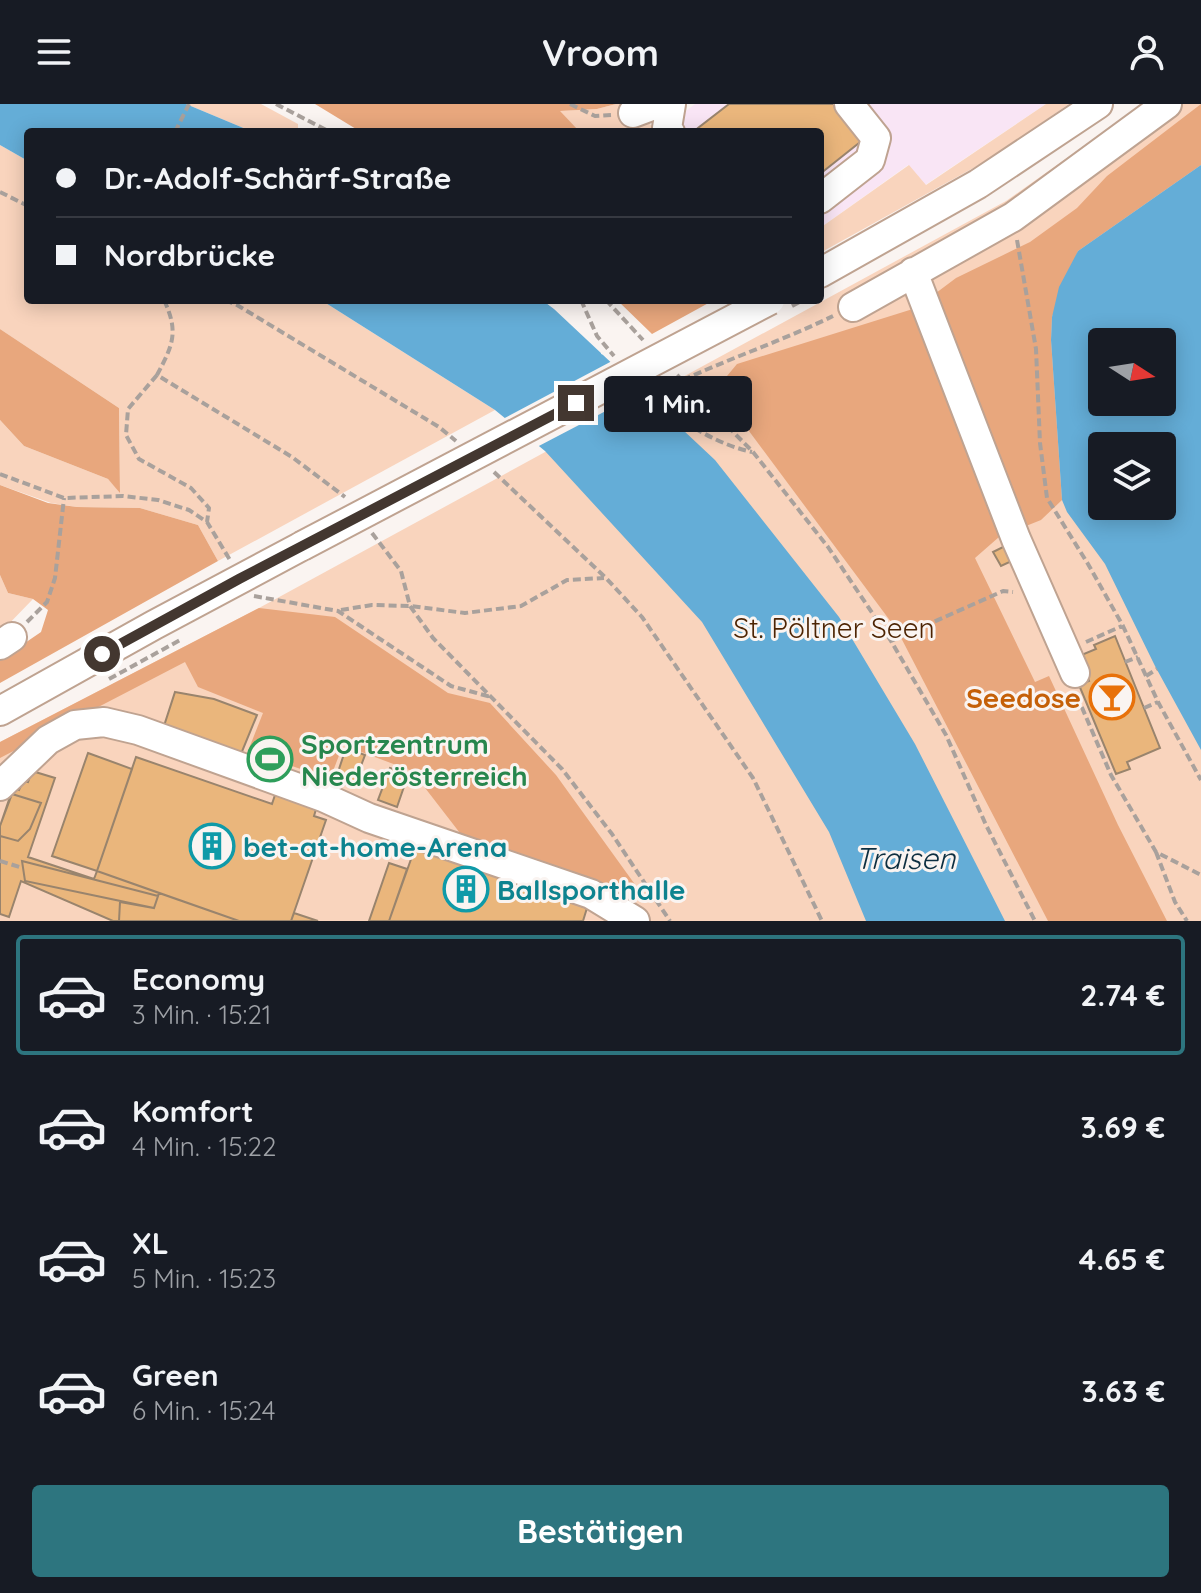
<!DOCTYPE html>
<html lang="de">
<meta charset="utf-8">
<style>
body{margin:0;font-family:Quicksand,sans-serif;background:#242831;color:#f1f3f6;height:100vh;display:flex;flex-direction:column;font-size:30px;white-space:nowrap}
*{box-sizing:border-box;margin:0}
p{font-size:26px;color:#9ea1a6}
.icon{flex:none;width:44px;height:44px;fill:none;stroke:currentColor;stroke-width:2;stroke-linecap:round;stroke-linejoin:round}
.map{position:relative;height:817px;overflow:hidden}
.side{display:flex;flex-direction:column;background:#171b24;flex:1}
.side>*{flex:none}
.top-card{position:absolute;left:24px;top:24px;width:800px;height:176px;border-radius:8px;box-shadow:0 4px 20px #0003;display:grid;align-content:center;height:176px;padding:0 32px;background:#171b24}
.needle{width:52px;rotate:102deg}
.tools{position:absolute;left:1088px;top:224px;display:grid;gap:16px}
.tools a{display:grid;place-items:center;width:88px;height:88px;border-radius:8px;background:#171b24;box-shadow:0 4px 20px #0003;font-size:40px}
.end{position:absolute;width:36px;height:36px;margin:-18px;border:10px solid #433730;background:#fff;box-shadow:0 0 0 4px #fff}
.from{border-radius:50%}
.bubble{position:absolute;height:56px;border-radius:8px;background:#171b24;box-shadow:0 4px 20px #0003;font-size:26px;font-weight:700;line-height:56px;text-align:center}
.top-card b{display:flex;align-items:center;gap:28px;height:76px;font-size:30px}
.top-card b+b{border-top:2px solid #363941}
.top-card i{width:20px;height:20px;background:#f1f3f6}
ul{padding:14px 0 0;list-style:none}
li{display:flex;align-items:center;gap:24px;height:120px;margin:0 16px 12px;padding:0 16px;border:4px solid transparent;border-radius:8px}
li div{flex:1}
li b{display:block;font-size:30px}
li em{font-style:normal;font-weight:700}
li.current{border-color:#2d757f}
li>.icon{width:72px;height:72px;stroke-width:1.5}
.button{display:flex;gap:16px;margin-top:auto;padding:16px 32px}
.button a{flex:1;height:92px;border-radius:8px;background:#2d757f;color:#fff;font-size:32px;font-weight:700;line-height:92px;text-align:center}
header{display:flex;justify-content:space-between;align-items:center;height:104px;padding:0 32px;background:#171b24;font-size:36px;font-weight:700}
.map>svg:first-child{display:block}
</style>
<header><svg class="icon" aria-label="menu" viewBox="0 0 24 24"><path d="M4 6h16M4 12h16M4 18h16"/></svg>Vroom<svg class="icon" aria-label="person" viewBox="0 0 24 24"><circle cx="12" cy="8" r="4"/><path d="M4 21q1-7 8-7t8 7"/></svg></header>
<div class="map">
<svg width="1201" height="817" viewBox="0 0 1201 817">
<rect width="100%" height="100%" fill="#faf4f1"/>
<path fill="#f9e5f5" d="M695 0H1046L925 81 908 61 820 124V28H659Z"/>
<path fill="#f9d4bd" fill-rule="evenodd" d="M186 0H261L298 20V28H253Z
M616 0H630L658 28H580L559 7 597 5Z
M1046 0H1069L986 57 820 149V124L909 61 926 81Z
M1143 0H1201V817H0V638L259 504 1006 97ZM1102 238H1162V298H1102ZM1102 342H1162V402H1102Z
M0 41 28 57V196H321L495 306 218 457 198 421 140 404 77 403 51 399 0 381V316L24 342 108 375 120 387 119 304 0 225Z
M0 471 8 489 33 495 0 529Z"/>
<path fill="#e8a77d" d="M315 0H616L597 5 560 7 580 28H361Z
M1201 0V61L1078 147 1052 213 1051 236 1062 396 1041 416 999 433 975 454 1035 578 1049 572 1118 721 1167 817H1048L897 526 717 284 737 260 916 204 956 174 1030 138 1077 104 1107 72Z
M617 196H714L652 230Z
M0 225 119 304 120 389 108 375 24 342 0 316Z
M0 381 48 399 77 403 140 404 198 421 218 457 0 579V556L41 528 48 506 33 495 8 489 0 471Z
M259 504 335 513 448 589 490 599 556 671 644 793 630 799 463 733 412 667 343 641 330 675 248 647 263 609 198 583 185 558 0 654V638Z"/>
<path fill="#64add7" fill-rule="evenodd" d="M0 0H186L253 28H28V57L0 41Z
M1201 61V646L1155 562 1105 460 1067 408 1062 396 1051 236 1052 213 1059 183 1078 147ZM1102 238H1162V298H1102ZM1102 342H1162V402H1102Z
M321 196H542L554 205 715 356 839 513 915 640 1005 817H866L829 728 702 518 545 347 495 306Z"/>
<path fill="#faf4f1" d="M602 245 682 320 644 287 535 344 501 316 612 257 609 252 601 250Z"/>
<path fill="#eab67c" stroke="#99846d" stroke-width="2" d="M729 0H844L869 31 820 70V28H701L698 24Z
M1009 440 1016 455 1001 462 993 448Z
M1115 532 1160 644 1127 658 1130 665 1116 670 1079 581 1089 577 1079 552 1096 545 1094 541Z
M175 588 214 595 257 611 241 650 164 622Z
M346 644 365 651 353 683 335 677Z
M88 649 132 665 97 767 52 752Z
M136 653 272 700 276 688 317 702 314 712 326 716 291 817H239L97 767Z
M390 664 408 671 397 703 378 696Z
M32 667 55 674 28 753 94 775 97 767 159 789 154 804 120 798 119 817H113L21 777 9 813 0 810V722L13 684 19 686 23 677 28 678Z
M12 690 41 699 30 725 18 737 0 732V722Z
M415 744 587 804 583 817H389Z
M22 757 158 792 154 804 25 777Z
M389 759 407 765 389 817H369Z
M159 789 239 817H119L120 798 154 804Z
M294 809 318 817H291Z"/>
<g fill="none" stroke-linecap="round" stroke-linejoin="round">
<g stroke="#bfa391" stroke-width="32">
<path id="minor" d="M633 9 657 0
M670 28 667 24 671 0
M820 95 870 56 876 34 849 0
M913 168 1016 435 1075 569
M820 169 978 80 1098 0
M853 203 1013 113 1167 0
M0 541 12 533
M0 607 154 521 302 442
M0 682 48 636 75 621 104 618 138 626 323 693 369 714 591 790 635 817"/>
</g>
<path stroke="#a9a19c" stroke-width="4" stroke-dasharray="8 4" stroke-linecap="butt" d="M276 0 330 28
M570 0 595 12 611 11
M175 28 189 0
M0 88 28 102
M1017 136 1036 245 1040 339 1047 394 1088 460 1123 522 1158 598 1201 676
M164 196C179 228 173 241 157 271L292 353 345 393
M225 196 237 201 439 323 456 337
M581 196 597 232 614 252
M606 196 643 236
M792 202 803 196
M157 271 128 305 126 331 139 355 191 384 209 404 207 418
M677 271 753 348 828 443 891 537 946 631 986 721 1035 817
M683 276C733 253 784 236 833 212
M647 288C677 315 712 339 752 348
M494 368 606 474 642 513 753 674 822 817
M0 370 64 394 123 392 158 396 189 406 207 418 230 456
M372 429 401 467 410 502 433 534 562 665 612 730 670 817
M254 492 338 507 451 582 491 593
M341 506 372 501 410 502 465 509 521 502 567 476 604 474
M27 518 47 498 55 474 64 394
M891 537 1003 487 1013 488
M1086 538 1122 522
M1125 558 1138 553
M1146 572 1157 565
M109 575 182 535
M1077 592 1111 671 1156 748 1201 771
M1144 604 1158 598
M1156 748 1175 798 1187 817
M0 757 23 764"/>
<use href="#minor" stroke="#fff" stroke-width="28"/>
<g stroke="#bfa391" stroke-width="32" stroke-linecap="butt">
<path id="minor-bridge" d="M302 442 770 196"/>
</g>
<use href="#minor-bridge" stroke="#fff" stroke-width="28"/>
</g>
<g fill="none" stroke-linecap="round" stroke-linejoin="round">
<path stroke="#433730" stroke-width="10" d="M102 550 239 475 576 299"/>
</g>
<defs>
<g id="bar-ring" transform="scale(2.3)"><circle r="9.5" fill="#faf4f1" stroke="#e8710a" stroke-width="1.5"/><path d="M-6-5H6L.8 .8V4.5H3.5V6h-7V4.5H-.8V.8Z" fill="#e8710a"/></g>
<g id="stadium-ring" transform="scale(2.3)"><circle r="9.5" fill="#faf4f1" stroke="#2e9e5b" stroke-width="1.5"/><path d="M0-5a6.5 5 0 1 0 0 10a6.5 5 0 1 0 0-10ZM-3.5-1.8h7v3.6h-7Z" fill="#2e9e5b"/></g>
<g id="building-ring" transform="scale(2.3)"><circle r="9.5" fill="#faf4f1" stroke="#0f9aa8" stroke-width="1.5"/><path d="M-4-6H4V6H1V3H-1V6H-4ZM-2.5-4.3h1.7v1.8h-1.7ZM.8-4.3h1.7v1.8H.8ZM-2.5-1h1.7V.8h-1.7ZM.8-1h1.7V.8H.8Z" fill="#0f9aa8"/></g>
</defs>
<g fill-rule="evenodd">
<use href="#bar-ring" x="1112" y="593"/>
<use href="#stadium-ring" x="270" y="655"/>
<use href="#building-ring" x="212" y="742"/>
<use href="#building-ring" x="466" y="785"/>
</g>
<g text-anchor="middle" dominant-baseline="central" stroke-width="6" stroke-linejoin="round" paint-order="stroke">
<g font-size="28" fill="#4d2403" stroke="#faf4f1">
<text x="834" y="523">St. Pöltner Seen</text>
</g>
<g font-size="28" font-weight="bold" fill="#c56008" stroke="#faf4f1" text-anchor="end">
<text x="1081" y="593">Seedose</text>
</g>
<g font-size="28" font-weight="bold" fill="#27864d" stroke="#faf4f1" text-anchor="start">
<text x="301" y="639">Sportzentrum<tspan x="301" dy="32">Niederösterreich</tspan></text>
</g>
<g font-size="28" font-weight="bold" fill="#0d838f" stroke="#faf4f1" text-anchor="start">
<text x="243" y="742">bet-at-home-Arena</text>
<text x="497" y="785">Ballsporthalle</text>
</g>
<g font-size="30" font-style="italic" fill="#0d2f41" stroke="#faf4f1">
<text x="905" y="754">Traisen</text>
</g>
</g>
</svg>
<div class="tools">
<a><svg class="needle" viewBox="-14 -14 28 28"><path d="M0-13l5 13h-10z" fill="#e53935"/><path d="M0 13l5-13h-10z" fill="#9ea1a6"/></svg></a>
<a><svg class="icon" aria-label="layers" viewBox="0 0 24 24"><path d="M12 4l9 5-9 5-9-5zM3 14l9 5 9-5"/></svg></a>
</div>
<i class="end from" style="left:102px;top:550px"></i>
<i class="end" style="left:576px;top:299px"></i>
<div class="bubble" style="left:604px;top:272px;width:148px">1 Min.</div>
<div class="top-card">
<b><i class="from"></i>Dr.-Adolf-Schärf-Straße</b>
<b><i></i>Nordbrücke</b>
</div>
</div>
<section class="side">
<ul>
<li class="current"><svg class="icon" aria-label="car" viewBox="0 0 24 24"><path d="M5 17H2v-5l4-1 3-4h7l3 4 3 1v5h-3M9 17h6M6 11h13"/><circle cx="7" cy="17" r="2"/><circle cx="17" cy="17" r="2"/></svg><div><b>Economy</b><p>3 Min. · 15:21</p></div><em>2.74 €</em></li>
<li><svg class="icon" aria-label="car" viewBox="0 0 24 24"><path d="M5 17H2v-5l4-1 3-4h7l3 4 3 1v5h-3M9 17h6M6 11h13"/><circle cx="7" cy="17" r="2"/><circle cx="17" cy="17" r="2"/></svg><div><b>Komfort</b><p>4 Min. · 15:22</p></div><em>3.69 €</em></li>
<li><svg class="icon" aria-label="car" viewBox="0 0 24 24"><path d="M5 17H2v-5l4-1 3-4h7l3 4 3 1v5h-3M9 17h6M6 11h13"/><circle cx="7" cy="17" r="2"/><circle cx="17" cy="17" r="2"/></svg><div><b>XL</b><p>5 Min. · 15:23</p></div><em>4.65 €</em></li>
<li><svg class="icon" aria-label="car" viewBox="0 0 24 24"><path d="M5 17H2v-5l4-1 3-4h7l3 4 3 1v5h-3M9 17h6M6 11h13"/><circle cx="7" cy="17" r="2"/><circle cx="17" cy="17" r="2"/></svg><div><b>Green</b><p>6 Min. · 15:24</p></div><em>3.63 €</em></li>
</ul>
<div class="button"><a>Bestätigen</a></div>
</section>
